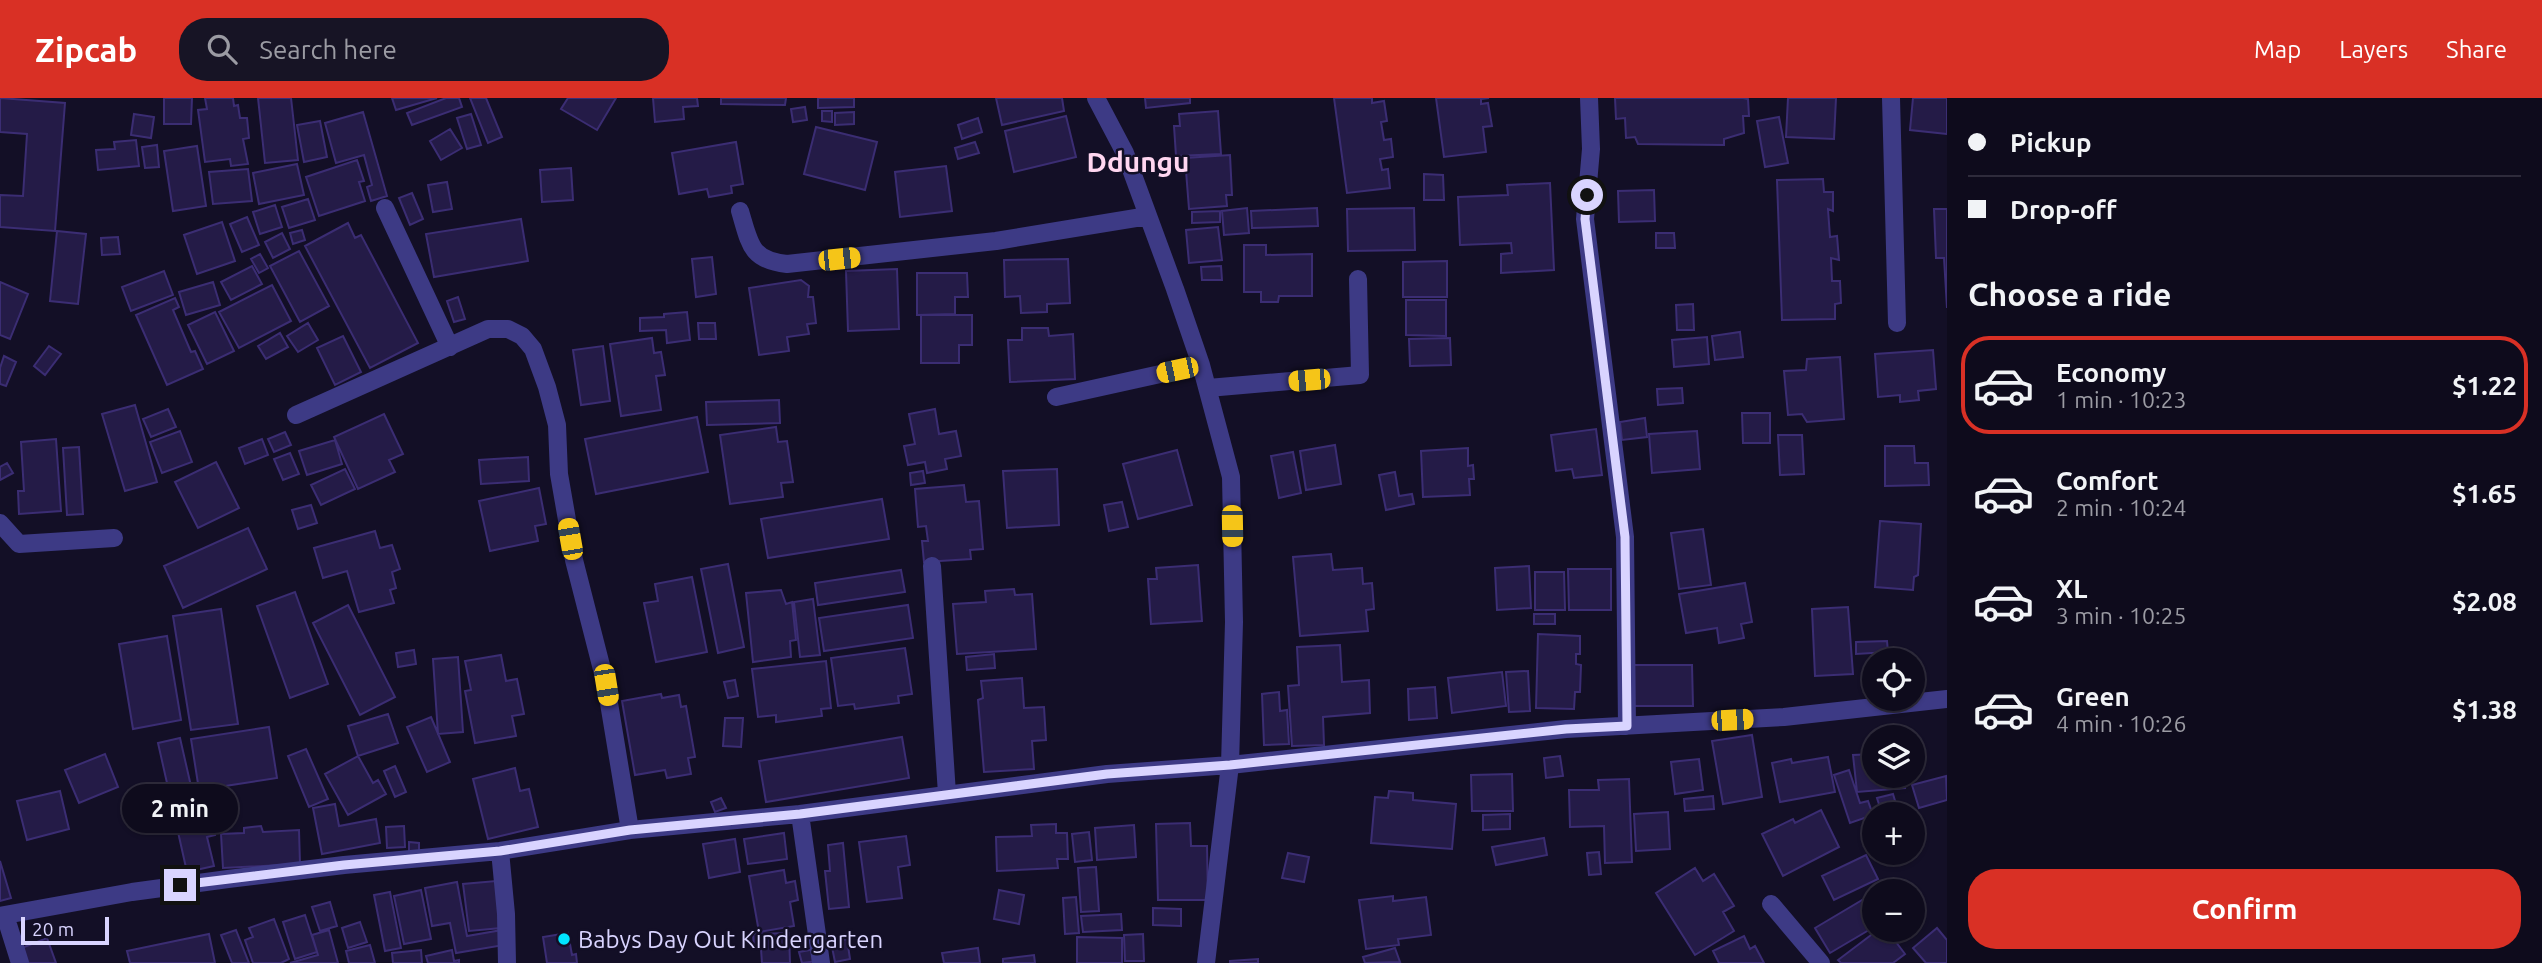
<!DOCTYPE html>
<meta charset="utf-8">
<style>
body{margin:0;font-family:Ubuntu,sans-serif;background:#171425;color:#f1f3f6;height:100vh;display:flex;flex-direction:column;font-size:26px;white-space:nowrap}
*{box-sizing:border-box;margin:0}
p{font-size:23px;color:#9b9ba3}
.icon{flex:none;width:38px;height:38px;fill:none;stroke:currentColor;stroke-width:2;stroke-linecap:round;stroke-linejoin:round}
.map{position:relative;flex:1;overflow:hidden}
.drawer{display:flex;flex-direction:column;background:#0e0b1c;width:595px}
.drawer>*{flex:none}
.banner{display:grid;align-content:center;height:154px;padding:0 21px;background:#0e0b1c}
.buttons{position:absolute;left:1862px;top:550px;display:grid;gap:14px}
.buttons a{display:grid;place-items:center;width:63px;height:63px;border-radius:50%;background:#0e0b1c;box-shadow:0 2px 5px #0004,0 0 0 2px #2e2b3b;font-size:35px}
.scale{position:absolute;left:21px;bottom:18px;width:88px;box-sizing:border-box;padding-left:7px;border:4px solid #d9d4ff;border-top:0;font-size:19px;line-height:24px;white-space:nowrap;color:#d9d4ff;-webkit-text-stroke:5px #130f26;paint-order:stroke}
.end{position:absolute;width:32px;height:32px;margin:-16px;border:9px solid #d9d4ff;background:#111;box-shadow:0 0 0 4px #111}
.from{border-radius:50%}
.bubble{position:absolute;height:49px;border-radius:24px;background:#0e0b1c;box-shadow:0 2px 5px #0004,0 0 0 2px #2e2b3b;font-size:23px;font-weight:600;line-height:49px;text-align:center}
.car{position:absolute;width:21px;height:42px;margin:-21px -10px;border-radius:9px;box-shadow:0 0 5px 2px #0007;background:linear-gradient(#f5c518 24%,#345 0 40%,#f5c518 0 76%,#345 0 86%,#f5c518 0)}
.banner b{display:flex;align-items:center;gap:24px;height:66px;font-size:26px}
.banner b+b{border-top:2px solid #2e2b3b}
.banner i{width:18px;height:18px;background:#f1f3f6}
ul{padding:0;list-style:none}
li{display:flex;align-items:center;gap:21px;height:98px;margin:0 14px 10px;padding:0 7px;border:4px solid transparent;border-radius:28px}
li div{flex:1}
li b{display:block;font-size:26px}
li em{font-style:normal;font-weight:600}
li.on{border-color:#d93025}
li>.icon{width:63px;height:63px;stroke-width:1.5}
h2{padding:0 21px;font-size:32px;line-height:84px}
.action{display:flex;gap:14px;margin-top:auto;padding:14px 21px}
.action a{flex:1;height:80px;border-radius:28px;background:#d93025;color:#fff;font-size:28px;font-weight:600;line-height:80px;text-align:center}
header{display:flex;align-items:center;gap:42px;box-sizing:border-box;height:98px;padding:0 35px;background:#d93025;color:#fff}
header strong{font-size:33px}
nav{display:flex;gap:38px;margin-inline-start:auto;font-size:24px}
.search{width:490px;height:63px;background:#171425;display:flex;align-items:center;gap:18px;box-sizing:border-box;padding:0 24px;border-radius:28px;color:#9b9ba3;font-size:26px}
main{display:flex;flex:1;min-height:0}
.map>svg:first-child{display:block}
</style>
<header>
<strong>Zipcab</strong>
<div class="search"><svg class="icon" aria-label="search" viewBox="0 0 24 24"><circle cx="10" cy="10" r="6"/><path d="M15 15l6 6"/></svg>Search here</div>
<nav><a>Map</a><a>Layers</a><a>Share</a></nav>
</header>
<main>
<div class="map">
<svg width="1947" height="865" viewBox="0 0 1947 865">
<rect width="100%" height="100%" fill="#130f26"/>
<path fill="#241b47" stroke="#3b2d73" stroke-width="2" d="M0 0 65 5 55 133 0 129V97L23 98 27 36 0 34Z
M164 0H192L191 26H164Z
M205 0H233L234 8 238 7 240 20H247L249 40 243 41 248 66 231 68 230 61 205 64 198 12 207 11Z
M258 0H291L298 62 265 65Z
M392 0H437L396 12Z
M446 0H459L462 9 412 27 407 15Z
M470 0H486L502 39 488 45Z
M568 0H616L597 32 561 11Z
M653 0H697L698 8 683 9 684 21 655 24Z
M721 0H786L785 7 721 6Z
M818 0H854V9L818 10Z
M996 0H1062L1064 13 1002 27Z
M1145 0H1190V5L1146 10Z
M1334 0H1372V5L1384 3 1387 23 1381 24 1384 42 1391 41 1393 59 1380 61 1382 72 1388 71 1390 90 1347 95Z
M1436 0H1489L1481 1V6L1488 5 1492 28 1483 29 1486 54 1444 59Z
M1615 0H1743L1748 1 1749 18H1743L1744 35 1724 41V47L1638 46 1635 39 1626 40 1625 20 1616 21Z
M1788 0H1836L1834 41 1786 39Z
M1913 0H1947V36L1910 32Z
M805 9 807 22 793 24 791 11Z
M822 13H832V24L822 23Z
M1218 13 1221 56 1176 58 1174 28H1180L1179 16Z
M363 14 387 98 371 103 367 89 372 87 364 57 336 65 325 25Z
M854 14V26L835 27V15Z
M134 16 154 19 151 40 131 37Z
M471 16 481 47 467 51 457 20Z
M1066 18 1076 59 1014 74 1005 33Z
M1779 19 1788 65 1765 69 1757 23Z
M978 20 982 34 962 41 958 27Z
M320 23 327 59 304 64 297 27Z
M816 29 877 44 865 92 804 76Z
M450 31 462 50 441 62 430 43Z
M136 42 139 68 98 72 96 52 115 51 114 44Z
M736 44 743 86 731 88 732 95 709 99 707 91 679 96 672 55Z
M975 44 979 55 958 61 955 50Z
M157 47 159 69 145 70 142 49Z
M197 48 206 108 173 113 164 53Z
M1230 57 1232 97H1226L1227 108 1189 111 1185 60Z
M357 62 364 83 359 84 365 103 319 118 306 79Z
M297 66 304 97 259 106 253 75Z
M946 68 952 113 900 119 895 74Z
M571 70 573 102 542 104 540 72Z
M248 71 252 103 213 106 209 74Z
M1424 76 1443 77 1444 102H1424Z
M1823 81 1824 94H1833V113L1828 111 1830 139 1837 138 1839 162 1831 160 1832 183H1840L1841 205 1835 206V221L1782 222 1777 82Z
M447 84 452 111 433 114 428 87Z
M1550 85 1554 172 1501 175V156L1512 155 1511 145 1460 147 1458 99 1508 97 1507 87Z
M1654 92 1655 123 1619 124 1618 93Z
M412 95 423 121 410 127 399 100Z
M308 101 315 122 289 130 282 109Z
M275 107 282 129 260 136 253 114Z
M1247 110 1249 135 1224 137 1222 113Z
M1317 110 1318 128 1252 130 1251 113Z
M1414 110 1415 152 1348 153 1347 111Z
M1934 111H1947V210L1944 160H1936Z
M1220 113V124L1192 125V114Z
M247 119 259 147 242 154 230 126Z
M521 121 528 163 434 179 426 136Z
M222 124 235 163 197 176 184 137Z
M348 125 355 140 361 137 418 245 370 270 305 148Z
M1218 129 1222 162 1189 165 1186 132Z
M302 132 305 142 293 146 290 135Z
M57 133 86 136 78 206 50 203Z
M282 135 290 151 273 160 265 144Z
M1656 135H1674L1675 150H1656Z
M118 139 120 156 102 157 101 140Z
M1244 147H1266V157L1312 156V198H1279L1278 204H1261V194H1244Z
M299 153 329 208 300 224 270 168Z
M260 156 268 170 259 175 251 161Z
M712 159 716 196 696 199 692 161Z
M1068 161 1070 205 1047 206V214L1021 215 1020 198 1005 199 1004 162Z
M1447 163V199H1403V164Z
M252 168 262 186 231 202 221 184Z
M1221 168 1222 182H1202L1201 169Z
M897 171 899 231 848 233 846 173Z
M164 173 173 197 131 213 122 189Z
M917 175H967L968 199H955V216L917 217Z
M801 182 809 188 808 199H813L816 225 807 226 809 236 787 239 789 253 759 257 749 190Z
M0 184 28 196 10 241 0 237Z
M213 184 220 207 186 217 179 194Z
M272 187 291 223 239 250 219 214Z
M458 199 465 221 454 224 447 203Z
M175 200 179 209 173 212 191 254 195 253 203 271 167 287 136 217Z
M1406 202H1446V238L1406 237Z
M1693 206 1694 232H1677L1676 207Z
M215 214 234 253 207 266 188 227Z
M687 214 690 242 667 245 666 232 640 233V220L664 219V216Z
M921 217H972V247H959V265H921Z
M308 225 318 242 298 254 287 238Z
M698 225H715L716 241H699Z
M1022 230H1048L1049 238 1073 236 1075 281 1010 284 1008 242H1022Z
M1740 234 1743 259 1715 262 1712 238Z
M280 235 288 249 266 261 258 248Z
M343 238 361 274 335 287 317 250Z
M1707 239 1709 266 1674 269 1672 242Z
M652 240 654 255 661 254 665 277 656 278 661 312 621 318 610 246Z
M1450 240 1451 267 1410 268 1409 241Z
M49 248 61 256 45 277 34 268Z
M603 248 610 303 581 307 573 252Z
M1933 252 1936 291 1918 293 1919 302 1900 304V297L1878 299 1875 256Z
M4 258 16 264 6 288 0 286V270Z
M1840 259 1844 321 1807 324 1802 316 1788 317 1784 273 1806 272 1807 261Z
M1682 290 1683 305 1658 307 1657 291Z
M779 302 780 325 707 327 706 304Z
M135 307 157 384 125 393 102 316Z
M168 311 176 329 151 339 143 321Z
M935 311 939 336 956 333 961 358 945 361 947 371 927 375 925 364 908 367 904 348 915 346 909 316Z
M1742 315H1770V345H1743Z
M384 316 403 356 389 362 395 374 358 391 334 339Z
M697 319 708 374 596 396 585 341Z
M1645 320 1647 339 1622 342 1620 324Z
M776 329 778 344 787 343 793 384 781 385 783 399 730 406 720 337Z
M1596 331 1602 377 1574 380 1572 371 1556 373 1551 337Z
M180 333 192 364 162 375 150 344Z
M1697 333 1700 371 1652 375 1649 336Z
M285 334 291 347 274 354 268 341Z
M1778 337H1802L1804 376 1780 377Z
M56 341 61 413 19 416 18 393H24L21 344Z
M262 341 268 357 245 366 239 350Z
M335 342 342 366 307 377 299 353Z
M1335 347 1341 386 1306 392 1300 353Z
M1885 348H1914L1915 365H1928L1929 387 1885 388Z
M79 349 83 416 67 417 63 350Z
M1468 350V368L1473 367 1474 381H1469L1470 397 1423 399 1421 353Z
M1177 352 1192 407 1138 421 1123 366Z
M1293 354 1301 395 1279 400 1271 358Z
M290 355 299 376 283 382 274 361Z
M528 359 529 383 481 386 479 362Z
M216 364 239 410 198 430 175 384Z
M7 365 13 375 0 382V369Z
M345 371 355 391 321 407 311 387Z
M1057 371 1059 427 1007 430 1003 373Z
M923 373 925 385 911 387 910 375Z
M1395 374 1399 398 1412 396 1414 406 1386 412 1379 377Z
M964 387 966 404 979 403 983 451 970 452 971 461 924 464 922 443H928L926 428 918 429 915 391Z
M539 390 546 426 535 428 538 443 490 453 479 403Z
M882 401 889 441 768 460 761 421Z
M1122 404 1128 429 1109 433 1104 407Z
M311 407 317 425 298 431 292 412Z
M1880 423 1921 426 1918 477 1914 479 1913 492 1875 489Z
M248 430 267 471 183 510 164 468Z
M1703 431 1711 487 1679 491 1671 435Z
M375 433 380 450 392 447 400 471 392 474 396 490 390 492 394 505 359 514 347 473 323 480 314 450Z
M1331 456 1333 472 1362 470 1363 486 1372 485 1374 511 1366 512 1368 533 1300 538 1293 459Z
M728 466 744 549 718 555 701 471Z
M1198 467 1202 523 1151 526 1148 481H1157L1156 470Z
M1529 468 1531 510 1497 512 1495 470Z
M1568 471H1611V512H1569Z
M901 472 905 494 818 507 815 485Z
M1535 474H1564L1565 512H1535Z
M692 479 707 554 656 564 644 505 658 503 655 486Z
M1745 485 1752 524 1741 526 1744 540 1719 545 1717 530 1686 535 1679 496Z
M1014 491 1015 497 1032 496 1036 551 957 556 953 506 986 504 985 493Z
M781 492 786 506 792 504 796 542 790 543 791 559 753 564 746 495Z
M295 494 328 586 290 600 257 508Z
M813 501 820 557 800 559 794 504Z
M348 507 395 599 360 617 313 525Z
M908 507 913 540 824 553 819 520Z
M1848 509 1853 576 1815 578 1812 511Z
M221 511 238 626 191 632 173 518Z
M1534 516H1555V526H1534Z
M1538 536 1580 538V556H1576V566L1581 567 1580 594H1575L1574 611 1536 610Z
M167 538 181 622 133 631 119 546Z
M1887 543 1888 554 1856 556V544Z
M1340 547 1342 584 1369 582 1370 615 1323 619 1324 647 1292 648 1288 588 1299 587 1297 549Z
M905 550 912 596 898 598 899 605 855 611 854 606 838 608 831 560Z
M414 552 416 566 398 569 396 555Z
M994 556 995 570 967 572 966 559Z
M501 557 506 583 517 581 524 616 512 618 516 638 475 645 465 593 471 592 465 563Z
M458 559 463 634 438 636 433 561Z
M826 563 831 610 821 611 822 618 776 624V617L758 619 752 571Z
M1633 567H1692L1693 608H1633Z
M1528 573 1530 613 1509 614 1506 574Z
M1502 574 1506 608 1452 615 1448 580Z
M1022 580 1024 610 1044 609 1046 642 1032 643 1034 671 984 674 978 602 983 600 981 583Z
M735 582 738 598 728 600 724 584Z
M1435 589 1437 620 1409 622 1408 591Z
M1279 594 1280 613 1287 612 1289 646 1264 647 1262 596Z
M661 596 662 600 679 597 681 609 686 608 695 659 688 660 691 676 667 680 665 672 635 677 622 603Z
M388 616 398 645 358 658 348 628Z
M431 619 450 664 427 674 407 629Z
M725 620H743L741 649 723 648Z
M269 629 277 680 199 692 191 641Z
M1752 637 1762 699 1723 706 1712 643Z
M902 639 909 680 766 704 759 663Z
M180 640 193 697 204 694 215 737 207 739 214 768 187 774 158 645Z
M306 651 328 701 309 709 288 658Z
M105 656 118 689 79 705 65 672Z
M1874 656V677H1903L1905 690 1857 694 1853 657Z
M358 658 373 685 378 682 386 696 348 717 325 676Z
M1560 658 1563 678 1546 680 1544 660Z
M1828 659 1835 694 1780 704 1772 665 1791 661 1792 665Z
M1699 661 1703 692 1675 696 1671 664Z
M395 668 406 694 395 699 384 673Z
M515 670 520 693 529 691 538 729 488 741 473 681Z
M1849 672 1860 705 1868 703 1873 717 1850 725 1834 677Z
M1512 676 1513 713H1472L1471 677Z
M1946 678 1947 702 1919 710 1912 687Z
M1629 681 1632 764 1605 765 1604 728 1570 729 1569 692H1599L1598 682Z
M60 693 69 731 27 742 17 703Z
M1389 693 1413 695V702L1456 706 1452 751 1371 745 1375 699 1388 700Z
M1893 696 1899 716H1882L1877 700Z
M1713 698 1714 711 1685 713 1684 701Z
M721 700 726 710 715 714 711 704Z
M335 706 339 728 376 721 380 745 322 756 313 710Z
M1821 712 1839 749 1783 778 1762 736 1793 721 1795 725Z
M1668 714 1670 751 1636 753 1634 716Z
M1510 716V731L1483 732V717Z
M1190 725 1191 748H1207L1208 802H1158L1156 726Z
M1056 726V735H1067L1068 761H1057L1058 770 997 773 996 739 1032 738 1031 727Z
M1134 727 1136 759 1097 762 1095 730Z
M261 728 263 734 299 732 300 766 223 770 221 736 244 735V730Z
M404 728 405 749 387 750 386 729Z
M1089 734 1092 762 1075 764 1072 736Z
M784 735 787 761 748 766 744 741Z
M906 738 910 767 898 769 902 800 867 804 859 744Z
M1544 740 1547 757 1496 767 1492 749Z
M735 741 740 774 709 780 703 746Z
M409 744 419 745V753H409Z
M843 745 849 809 829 811 825 773H830L828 747Z
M1599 754 1601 776 1589 777 1587 755Z
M1288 755 1309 759 1304 784 1282 780Z
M1866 757 1878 781 1834 802 1822 778Z
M0 763 11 800 0 803Z
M1096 769 1099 813 1081 814 1078 770Z
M1695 770 1703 783 1714 776 1734 808 1723 814 1734 833 1695 857 1656 795Z
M784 772 786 785 795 783 798 802 790 804 794 828 759 834 749 778Z
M496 783 501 830 469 833 463 786Z
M457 784 467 838 502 832 504 847 456 855 450 825 432 828 425 790Z
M1890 786 1894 793H1879Z
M421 792 431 841 404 846 394 798Z
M999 792 1024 797 1019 826 994 821Z
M390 794 401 850 385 853 374 797Z
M1874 795V829L1830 855 1815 830Z
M1393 798V803L1426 799 1431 837 1398 841 1399 847 1366 851 1359 802Z
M1076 799 1079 835 1065 836 1063 800Z
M330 804 337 828 320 833 312 809Z
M1153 810 1181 811V828L1153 827Z
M1121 816 1122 832 1083 834 1081 818Z
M305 817 317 854 295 861 283 824Z
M274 821 289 861 281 865H253L245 842 253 839 249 830Z
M360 824 367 844 348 850 342 830Z
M1937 830 1947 842V865H1926L1913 850Z
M1879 831H1886L1905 856 1893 865H1841L1838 862Z
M1890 831H1909L1911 835 1899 844Z
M236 832 249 865H232L221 837Z
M329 832 338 865H290L318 857 312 837Z
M568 835 572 857 576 856 577 865H547L543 839Z
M789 835 790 865H762L761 851H754L753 836Z
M209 836 215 865H130L127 853Z
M1143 836 1144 863H1125L1124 837Z
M1744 838 1750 851 1755 848 1764 865H1719L1713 853Z
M1077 839 1122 840V865H1077Z
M47 840 56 865H25L19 851Z
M847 841 850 861 835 864 831 844Z
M370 847 375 865H349L346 853Z
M978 850 980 865H944L942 855Z
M1395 850 1400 864 1365 865 1363 859Z
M815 851 818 863 802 865 799 854Z
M421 852 422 865H393L392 855Z
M452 852 454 863 459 862V865H428L426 858Z
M1034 857 1035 865H1003V861Z
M1258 861V865H1230V863Z"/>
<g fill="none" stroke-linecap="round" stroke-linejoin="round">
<path stroke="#3d3a85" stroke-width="18" d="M1096 0 1125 55 1175 191 1201 267 1231 379 1234 524 1230 667 1206 865
M1589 0 1591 51 1585 121 1625 439 1627 628
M1891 0 1897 225
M385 110 450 249
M740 113C750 146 750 162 787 166L996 143 1148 118
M1208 290 1360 277 1358 181
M1056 299 1201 267
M296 317 488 231H508L522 238 533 251 547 289 557 327 559 376 574 462 606 587 630 732
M0 425 19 446 114 440
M932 468 947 696
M800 716 821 865
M500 753 506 816 507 865
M1771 806 1821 865
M5 817 20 865
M0 818 132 794 228 781 344 767 500 753 630 732 800 716 1107 676 1230 667 1566 631 1784 619 1947 601"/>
</g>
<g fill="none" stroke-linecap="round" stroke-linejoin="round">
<path stroke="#d9d4ff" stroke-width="9" d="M180 787 344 767 500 753 630 732 800 716 1107 676 1230 667 1566 631 1627 628 1625 439 1585 121 1587 97"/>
</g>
<circle fill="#00e5ff" stroke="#130f26" stroke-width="2.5" cx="564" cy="841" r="7"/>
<g text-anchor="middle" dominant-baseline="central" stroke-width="5" stroke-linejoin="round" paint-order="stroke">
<g font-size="24" fill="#d9d4ff" stroke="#130f26" text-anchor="start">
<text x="578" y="841">Babys Day Out Kindergarten</text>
</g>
<g font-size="28" font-weight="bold" fill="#ffd6f0" stroke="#130f26">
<text x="1138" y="63">Ddungu</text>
</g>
</g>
</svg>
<div class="buttons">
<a><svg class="icon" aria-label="locate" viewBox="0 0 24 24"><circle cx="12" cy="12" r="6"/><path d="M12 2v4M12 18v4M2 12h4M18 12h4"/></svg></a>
<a><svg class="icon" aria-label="layers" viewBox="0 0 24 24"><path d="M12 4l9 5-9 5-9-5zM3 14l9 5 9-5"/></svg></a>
<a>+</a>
<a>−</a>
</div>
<div class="scale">20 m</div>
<i class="end from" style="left:1587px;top:97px"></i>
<i class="end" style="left:180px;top:787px"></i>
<div class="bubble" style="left:122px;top:686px;width:116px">2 min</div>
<i class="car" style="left:839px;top:161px;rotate:84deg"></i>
<i class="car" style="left:1177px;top:272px;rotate:258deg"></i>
<i class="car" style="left:1309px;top:282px;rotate:265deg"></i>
<i class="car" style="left:1232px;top:428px;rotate:179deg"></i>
<i class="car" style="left:570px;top:441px;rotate:350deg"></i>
<i class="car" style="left:606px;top:587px;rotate:171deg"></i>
<i class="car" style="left:1732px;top:622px;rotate:87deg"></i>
</div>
<section class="drawer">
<div class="banner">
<b><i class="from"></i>Pickup</b>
<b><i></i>Drop-off</b>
</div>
<h2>Choose a ride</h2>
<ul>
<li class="on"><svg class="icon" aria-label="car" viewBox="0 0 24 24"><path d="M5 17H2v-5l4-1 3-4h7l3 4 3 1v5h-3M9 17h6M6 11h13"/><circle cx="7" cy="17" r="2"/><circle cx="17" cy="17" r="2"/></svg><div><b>Economy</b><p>1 min · 10:23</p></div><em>$1.22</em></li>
<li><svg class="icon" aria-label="car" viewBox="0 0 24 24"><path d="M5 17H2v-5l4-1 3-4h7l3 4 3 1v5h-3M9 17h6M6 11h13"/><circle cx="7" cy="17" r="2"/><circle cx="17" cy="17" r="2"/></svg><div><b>Comfort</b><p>2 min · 10:24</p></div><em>$1.65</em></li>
<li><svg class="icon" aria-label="car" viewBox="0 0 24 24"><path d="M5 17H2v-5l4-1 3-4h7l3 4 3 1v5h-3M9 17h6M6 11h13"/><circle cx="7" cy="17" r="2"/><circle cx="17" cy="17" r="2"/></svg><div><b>XL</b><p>3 min · 10:25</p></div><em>$2.08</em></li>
<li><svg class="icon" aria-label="car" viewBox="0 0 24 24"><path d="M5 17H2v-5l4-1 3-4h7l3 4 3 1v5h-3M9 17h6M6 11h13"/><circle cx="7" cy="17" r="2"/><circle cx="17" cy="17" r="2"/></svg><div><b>Green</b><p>4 min · 10:26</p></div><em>$1.38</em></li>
</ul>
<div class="action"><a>Confirm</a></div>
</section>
</main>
